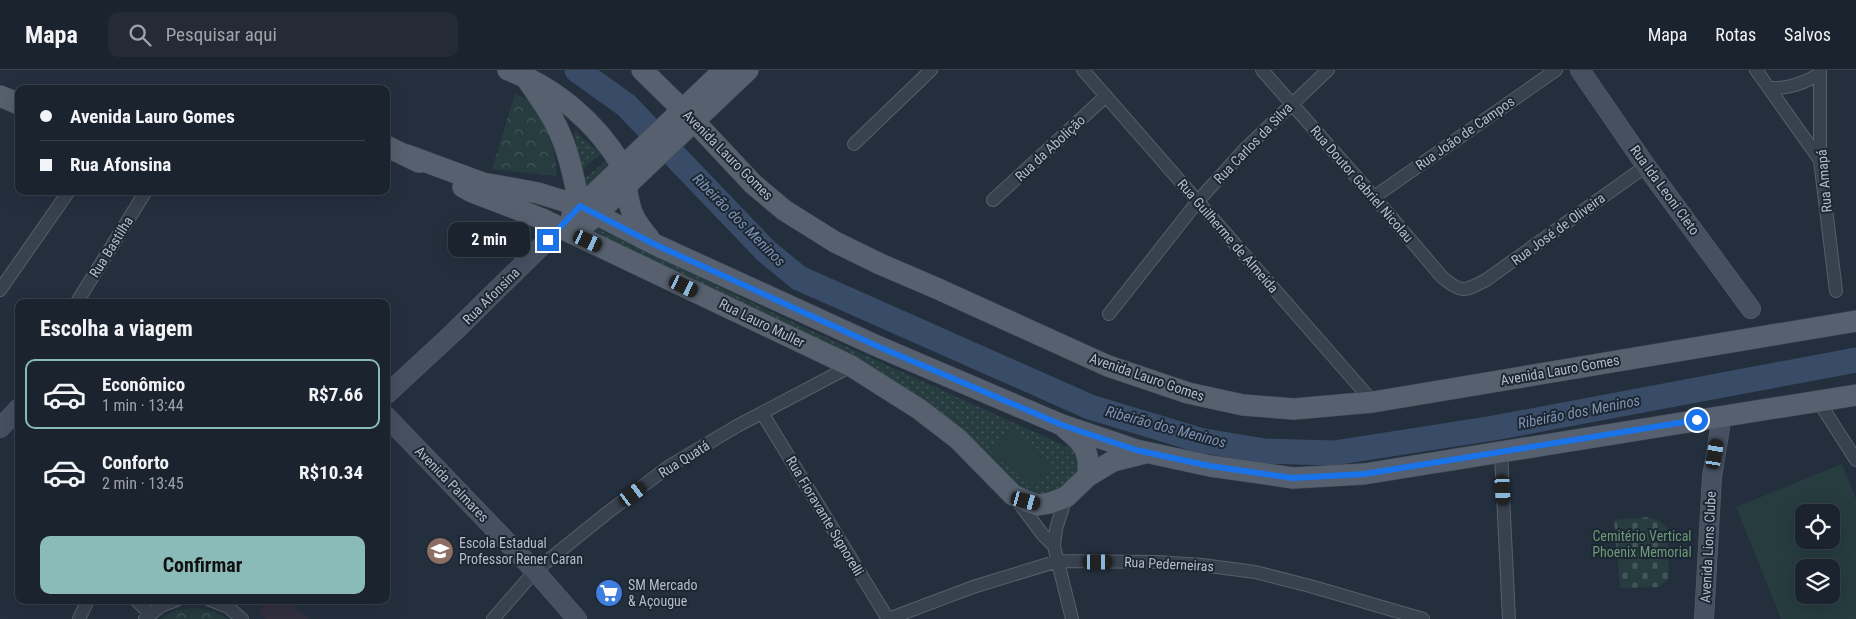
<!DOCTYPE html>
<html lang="pt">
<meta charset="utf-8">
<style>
body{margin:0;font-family:"Roboto Condensed",sans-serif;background:#242b36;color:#f1f3f6;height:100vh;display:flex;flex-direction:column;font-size:19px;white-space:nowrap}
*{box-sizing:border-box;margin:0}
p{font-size:16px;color:#a0a4aa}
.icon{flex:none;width:28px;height:28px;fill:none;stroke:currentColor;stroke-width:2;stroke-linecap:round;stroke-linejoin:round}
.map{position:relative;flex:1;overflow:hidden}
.drawer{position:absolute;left:15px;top:229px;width:375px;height:305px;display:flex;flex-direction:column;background:#1b232e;border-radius:10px;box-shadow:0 5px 20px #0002,0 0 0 1px #39404a}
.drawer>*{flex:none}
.banner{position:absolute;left:15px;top:15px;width:375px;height:110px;border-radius:10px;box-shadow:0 5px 20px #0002,0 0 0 1px #39404a;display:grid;align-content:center;height:110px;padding:0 25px;background:#1b232e}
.tools{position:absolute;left:1795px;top:434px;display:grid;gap:10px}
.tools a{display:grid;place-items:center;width:45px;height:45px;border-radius:10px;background:#1b232e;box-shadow:0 5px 20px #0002,0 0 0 1px #39404a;font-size:25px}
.end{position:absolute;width:22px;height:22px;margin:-11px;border:6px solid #1a73e8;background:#fff;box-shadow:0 0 0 2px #fff}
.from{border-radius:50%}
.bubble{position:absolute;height:35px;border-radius:10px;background:#1b232e;box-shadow:0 5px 20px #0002,0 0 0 1px #39404a;font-size:16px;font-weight:700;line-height:35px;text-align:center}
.car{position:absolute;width:15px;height:30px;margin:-15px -8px;border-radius:6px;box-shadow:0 0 4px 1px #0007;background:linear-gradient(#222 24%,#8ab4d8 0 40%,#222 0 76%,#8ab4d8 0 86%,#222 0)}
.banner b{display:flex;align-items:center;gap:18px;height:48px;font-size:19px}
.banner b+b{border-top:1px solid #39404a}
.banner i{width:12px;height:12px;background:#f1f3f6}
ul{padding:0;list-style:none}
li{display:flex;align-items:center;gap:15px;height:70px;margin:0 10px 8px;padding:0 15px;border:2px solid transparent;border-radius:10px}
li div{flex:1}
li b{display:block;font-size:19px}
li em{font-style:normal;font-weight:700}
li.current{border-color:#8bbbb9}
li>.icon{width:45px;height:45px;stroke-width:1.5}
h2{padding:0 25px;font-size:22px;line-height:60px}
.cta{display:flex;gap:10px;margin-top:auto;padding:10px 25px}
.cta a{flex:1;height:58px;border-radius:10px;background:#8bbbb9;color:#111;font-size:20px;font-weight:700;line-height:58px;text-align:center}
header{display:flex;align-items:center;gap:30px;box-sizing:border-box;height:70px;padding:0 25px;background:#1b232e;border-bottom:1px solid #39404a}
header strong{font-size:24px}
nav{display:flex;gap:28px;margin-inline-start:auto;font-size:18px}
.search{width:350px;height:45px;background:#242b36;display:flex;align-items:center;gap:12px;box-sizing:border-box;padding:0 18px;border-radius:10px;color:#a0a4aa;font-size:19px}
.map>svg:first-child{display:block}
</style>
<header>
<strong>Mapa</strong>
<div class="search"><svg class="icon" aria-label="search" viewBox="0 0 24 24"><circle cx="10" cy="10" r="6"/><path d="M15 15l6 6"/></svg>Pesquisar aqui</div>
<nav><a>Mapa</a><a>Rotas</a><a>Salvos</a></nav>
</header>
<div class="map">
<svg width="1856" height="549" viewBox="0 0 1856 549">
<defs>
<pattern id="grass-dots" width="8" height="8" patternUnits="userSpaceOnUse" patternTransform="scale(1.25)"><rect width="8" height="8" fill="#263c3f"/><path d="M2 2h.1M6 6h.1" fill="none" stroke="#435659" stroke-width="1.8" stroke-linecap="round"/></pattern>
<pattern id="cemetery-stones" width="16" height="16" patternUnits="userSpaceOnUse" patternTransform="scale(1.25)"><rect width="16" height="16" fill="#263c3f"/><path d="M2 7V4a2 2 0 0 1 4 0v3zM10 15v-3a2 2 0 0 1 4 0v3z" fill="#435659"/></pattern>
<pattern id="park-crowns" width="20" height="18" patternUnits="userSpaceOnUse" patternTransform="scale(1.25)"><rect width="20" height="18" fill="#263c3f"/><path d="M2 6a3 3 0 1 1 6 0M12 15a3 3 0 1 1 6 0" fill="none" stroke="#435659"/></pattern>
</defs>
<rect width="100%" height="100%" fill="#242f3e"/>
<path fill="#32303f" d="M270 530H287L309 549H265L259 540Z"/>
<path fill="url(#grass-dots)" d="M575 61 601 84 587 95 582 102 574 63Z
M607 90C608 101 599 113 587 114L585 108Z
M588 154 799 255 1078 382V402L1062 422 1027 427 961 358 589 162Z"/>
<path fill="url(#cemetery-stones)" d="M1648 447 1658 450 1667 457 1669 508 1659 517 1620 518 1614 450Z"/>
<path fill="url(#park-crowns)" d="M515 24C543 31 557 81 557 106L492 99Z
M194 538 213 541 227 549H160L176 540Z"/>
<path fill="#263c3f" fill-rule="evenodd" d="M1010 360 1052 393 1035 415 991 384Z
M1842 394 1856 429V549H1781L1736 437ZM1804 442H1831V470H1804ZM1804 498H1831V525H1804Z"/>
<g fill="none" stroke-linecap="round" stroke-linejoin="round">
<path stroke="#394c67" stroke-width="25" d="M577 0 626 35 766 181 799 208 1090 337 1199 370 1264 381 1334 383 1494 358 1856 290"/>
<g stroke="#565f6c" stroke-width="14">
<path id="street" d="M1083 0 1373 332
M1262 0 1374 127 1442 207C1462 224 1465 221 1486 210L1646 96
M1756 0 1820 90
M1820 0V90L1836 221
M1769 18C1789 19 1803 13 1820 4
M854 74 931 0
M1374 127 1556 0
M993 130 1106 26
M0 220 69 121
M77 232 146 121
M1109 244 1198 131 1246 78 1328 0
M1819 332 1856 390
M762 343 888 549
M1501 383 1509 549
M1066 427 1056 459 1054 476 1072 549
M1016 429 1043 465 1054 476
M136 530 150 544
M210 530 228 537 242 549
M79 549 88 530
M145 549 161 536 177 530
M493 549 535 501 607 443 668 397 737 356 851 296
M888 549 973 517 1058 491 1157 492 1202 495 1255 502 1310 516 1423 549"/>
</g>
<g stroke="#565f6c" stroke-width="20">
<path id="secondary" d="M1580 0 1646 96 1751 239
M386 325 454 262 560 158
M386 346 535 501 577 549
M0 358 19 338
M1704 549 1712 407 1722 346"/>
</g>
<g stroke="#414a57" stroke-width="22">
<path id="primary" d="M508 0C555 17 597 53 622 96
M642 0 694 51 753 114 784 140 835 172 880 194 936 218 1108 296 1188 323 1243 335 1294 339 1373 332 1856 251
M528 11C538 26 549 40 557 57 569 81 574 110 580 136
M0 26 19 34
M386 76 419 92
M407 85 483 113 538 123 580 136 654 174 877 276 1062 355 1136 380 1210 396 1293 408 1364 404 1856 325
M626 116C630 141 632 148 649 168
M463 117 472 122 540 148 851 296 919 339 958 369 1013 425 1026 431 1038 435 1050 433 1066 427 1088 406 1113 391 1145 383
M572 145 724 0
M586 154 748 0
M1065 358C1084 373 1090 381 1088 406"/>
</g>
<use href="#street" stroke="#38414e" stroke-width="12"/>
<use href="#secondary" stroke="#465061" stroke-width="19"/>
<use href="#primary" stroke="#56606e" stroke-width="21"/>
</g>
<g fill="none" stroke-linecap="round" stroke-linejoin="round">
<path stroke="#1a73e8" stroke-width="6" d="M548 170 580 136 654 174 877 276 1062 355 1136 380 1210 396 1293 408 1364 404 1697 350"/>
</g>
<defs>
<g id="school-disc" transform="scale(1.4375)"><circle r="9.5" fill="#8d6e63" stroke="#1d2633"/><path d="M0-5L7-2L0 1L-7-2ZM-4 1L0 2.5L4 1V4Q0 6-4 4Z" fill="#fff"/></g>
<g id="supermarket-disc" transform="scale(1.4375)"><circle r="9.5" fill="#3f7fe0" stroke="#1d2633"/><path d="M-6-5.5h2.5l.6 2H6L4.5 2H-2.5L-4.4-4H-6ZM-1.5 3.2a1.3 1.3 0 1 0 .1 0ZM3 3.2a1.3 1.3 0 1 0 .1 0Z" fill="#fff"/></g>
</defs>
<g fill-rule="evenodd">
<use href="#school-disc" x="440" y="481"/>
<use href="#supermarket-disc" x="609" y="523"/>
</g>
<g text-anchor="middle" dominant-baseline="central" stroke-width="4" stroke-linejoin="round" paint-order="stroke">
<g font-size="14" fill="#b4bcc9" stroke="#1d2633">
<text transform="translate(1465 63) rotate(-35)">Rua João de Campos</text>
<text transform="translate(1253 73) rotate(-46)">Rua Carlos da Silva</text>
<text transform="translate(1050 78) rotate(-43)">Rua da Abolição</text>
<text transform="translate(728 85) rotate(45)">Avenida Lauro Gomes</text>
<text transform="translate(1824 111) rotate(-95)">Rua Amapá</text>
<text transform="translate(1362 114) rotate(49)">Rua Doutor Gabriel Nicolau</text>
<text transform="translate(1665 120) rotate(54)">Rua Ida Leoni Cleto</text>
<text transform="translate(1558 159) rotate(-36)">Rua José de Oliveira</text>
<text transform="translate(1228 166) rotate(49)">Rua Guilherme de Almeida</text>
<text transform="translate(111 177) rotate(-58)">Rua Bastilha</text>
<text transform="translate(491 226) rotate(-45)">Rua Afonsina</text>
<text transform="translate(762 253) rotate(26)">Rua Lauro Muller</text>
<text transform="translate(1560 300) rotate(-10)">Avenida Lauro Gomes</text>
<text transform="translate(1147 307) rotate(19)">Avenida Lauro Gomes</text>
<text transform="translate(684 389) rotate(-32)">Rua Quatá</text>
<text transform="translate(452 414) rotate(46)">Avenida Palmares</text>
<text transform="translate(825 446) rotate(59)">Rua Fioravante Signorelli</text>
<text transform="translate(1708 477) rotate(-87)">Avenida Lions Clube</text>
<text transform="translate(1169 494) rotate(3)">Rua Pederneiras</text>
</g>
<g font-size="14" fill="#6b9a76" stroke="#1d2633">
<text x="1642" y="466">Cemitério Vertical<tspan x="1642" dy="16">Phoenix Memorial</tspan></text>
</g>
<g font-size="14" fill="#b4bcc9" stroke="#1d2633" text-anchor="start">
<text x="459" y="473">Escola Estadual<tspan x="459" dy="16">Professor Rener Caran</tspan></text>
<text x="628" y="515">SM Mercado<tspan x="628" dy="16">&amp; Açougue</tspan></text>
</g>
<g font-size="15" font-style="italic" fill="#7c92b1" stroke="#1d2633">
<text transform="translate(739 150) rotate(45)">Ribeirão dos Meninos</text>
<text transform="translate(1579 342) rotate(-11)">Ribeirão dos Meninos</text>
<text transform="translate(1166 357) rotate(15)">Ribeirão dos Meninos</text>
</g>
</g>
</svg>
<div class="tools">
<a><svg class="icon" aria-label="locate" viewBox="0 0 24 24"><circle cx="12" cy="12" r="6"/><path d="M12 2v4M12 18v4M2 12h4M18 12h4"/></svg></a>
<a><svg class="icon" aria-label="layers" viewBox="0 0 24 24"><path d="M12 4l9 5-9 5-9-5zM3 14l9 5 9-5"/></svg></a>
</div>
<i class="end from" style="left:1697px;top:350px"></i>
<i class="end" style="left:548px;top:170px"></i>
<div class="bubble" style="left:448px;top:152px;width:82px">2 min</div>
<i class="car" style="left:588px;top:171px;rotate:115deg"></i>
<i class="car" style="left:684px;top:216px;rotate:116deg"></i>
<i class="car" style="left:1715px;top:384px;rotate:10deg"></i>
<i class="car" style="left:1503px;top:420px;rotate:177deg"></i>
<i class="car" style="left:633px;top:424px;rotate:53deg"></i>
<i class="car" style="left:1026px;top:431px;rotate:105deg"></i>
<i class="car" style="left:1098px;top:492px;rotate:90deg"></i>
<div class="banner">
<b><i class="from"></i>Avenida Lauro Gomes</b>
<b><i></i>Rua Afonsina</b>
</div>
<section class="drawer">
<h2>Escolha a viagem</h2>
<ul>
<li class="current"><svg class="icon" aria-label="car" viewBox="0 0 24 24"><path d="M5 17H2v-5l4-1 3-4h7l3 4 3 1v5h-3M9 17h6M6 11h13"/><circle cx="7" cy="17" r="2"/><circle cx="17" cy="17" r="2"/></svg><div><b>Econômico</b><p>1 min · 13:44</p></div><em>R$7.66</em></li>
<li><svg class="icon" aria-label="car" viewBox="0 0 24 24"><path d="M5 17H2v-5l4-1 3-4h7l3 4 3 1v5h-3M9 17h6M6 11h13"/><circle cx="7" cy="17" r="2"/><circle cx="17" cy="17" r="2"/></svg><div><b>Conforto</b><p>2 min · 13:45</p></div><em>R$10.34</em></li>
</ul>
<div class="cta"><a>Confirmar</a></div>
</section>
</div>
